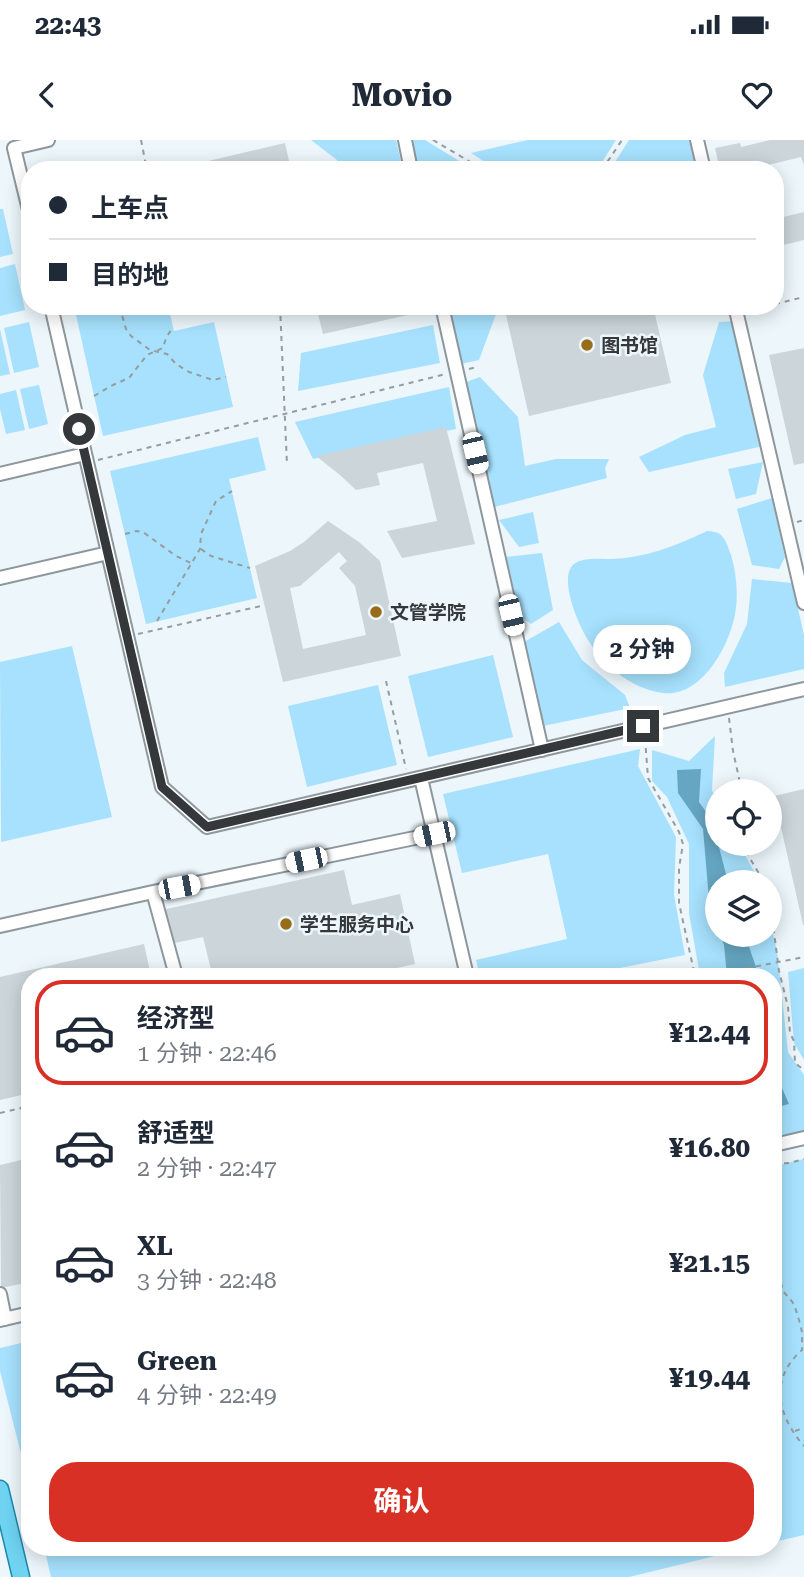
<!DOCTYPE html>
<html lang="zh">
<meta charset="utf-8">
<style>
body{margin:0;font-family:"Roboto Serif","Noto Sans SC",serif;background:#f2f2f3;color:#1f2937;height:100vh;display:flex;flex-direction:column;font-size:26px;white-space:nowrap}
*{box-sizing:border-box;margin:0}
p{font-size:23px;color:#747a83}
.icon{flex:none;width:38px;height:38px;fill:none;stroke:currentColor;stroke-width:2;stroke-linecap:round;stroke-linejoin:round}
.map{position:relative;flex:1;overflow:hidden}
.details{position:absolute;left:21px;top:828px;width:761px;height:588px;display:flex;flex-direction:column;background:#fff;border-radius:28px;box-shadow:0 4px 18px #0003}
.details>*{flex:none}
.guide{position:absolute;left:21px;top:21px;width:763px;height:154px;border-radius:28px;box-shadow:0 4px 18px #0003;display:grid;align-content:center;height:154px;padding:0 28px;background:#fff}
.buttons{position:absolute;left:705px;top:639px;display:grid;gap:14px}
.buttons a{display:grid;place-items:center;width:77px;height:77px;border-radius:50%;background:#fff;box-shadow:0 4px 18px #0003;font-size:35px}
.end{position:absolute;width:32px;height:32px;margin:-16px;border:9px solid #34383a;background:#fff;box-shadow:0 0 0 4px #fff}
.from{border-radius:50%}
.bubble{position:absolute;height:49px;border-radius:24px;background:#fff;box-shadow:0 4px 18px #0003;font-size:23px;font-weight:700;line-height:49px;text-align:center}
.car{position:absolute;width:21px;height:42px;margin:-21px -10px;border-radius:9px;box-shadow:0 0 5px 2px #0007;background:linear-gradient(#fff 24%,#345 0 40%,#fff 0 76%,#345 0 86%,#fff 0)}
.guide b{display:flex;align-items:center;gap:24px;height:66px;font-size:26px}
.guide b+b{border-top:2px solid #e0e1e3}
.guide i{width:18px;height:18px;background:#1f2937}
ul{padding:12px 0 0;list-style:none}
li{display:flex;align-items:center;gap:21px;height:105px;margin:0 14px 10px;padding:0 14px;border:4px solid transparent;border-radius:28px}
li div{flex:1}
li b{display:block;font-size:26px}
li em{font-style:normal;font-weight:700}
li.selected{border-color:#d93025}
li>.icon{width:63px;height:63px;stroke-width:1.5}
.cta{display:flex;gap:14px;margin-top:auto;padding:14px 28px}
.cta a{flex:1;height:80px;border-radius:28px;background:#d93025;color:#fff;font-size:28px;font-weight:700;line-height:80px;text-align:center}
.status{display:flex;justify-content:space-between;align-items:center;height:49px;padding:0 35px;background:#fff;direction:ltr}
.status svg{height:19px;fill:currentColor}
header{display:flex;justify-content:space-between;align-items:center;height:91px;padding:0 28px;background:#fff;font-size:32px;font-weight:700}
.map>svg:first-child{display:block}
</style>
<div class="status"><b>22:43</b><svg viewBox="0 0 49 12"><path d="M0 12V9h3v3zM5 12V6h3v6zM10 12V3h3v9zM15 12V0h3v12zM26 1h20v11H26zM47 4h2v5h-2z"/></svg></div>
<header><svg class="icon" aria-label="back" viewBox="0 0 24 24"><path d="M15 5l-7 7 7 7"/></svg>Movio<svg class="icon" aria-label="heart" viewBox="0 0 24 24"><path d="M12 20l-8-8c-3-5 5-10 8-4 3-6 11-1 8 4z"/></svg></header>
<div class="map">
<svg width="804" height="1437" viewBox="0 0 804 1437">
<rect width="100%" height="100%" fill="#ecf6fb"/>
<path fill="#a7e1fd" d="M311 0H396L403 30H340L337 20Z
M412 0H425L474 30H418Z
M528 0H616L597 30H497L471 13Z
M629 0H689L696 30H610Z
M0 69H3L13 114 0 117Z
M15 124 25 170 0 176V128Z
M74 166H168L174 191 214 182 233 267 103 296Z
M448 166H499L479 220 461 224Z
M735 181 763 306 649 332 639 317 685 295 716 287 703 235 719 182Z
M29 182 39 227 14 233 4 188Z
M433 185 440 223 298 251 301 213Z
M0 189 10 234 0 236Z
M480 237 518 277 525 326 556 319H609L605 328 607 338 494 367 466 242Z
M39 245 48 284 29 289 20 249Z
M449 247 456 289 313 319 295 282Z
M16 250 25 290 6 294 0 269V254Z
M258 297 266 330 229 339 257 458 146 484 110 331Z
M763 322 756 354 736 359 728 329Z
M772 358 785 417 779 429 752 425 737 369Z
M533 372 539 403 519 407 499 380Z
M707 391C709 391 716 392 718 393 726 397 728 408 731 415 736 432 738 450 736 468 732 502 703 558 663 553 633 549 606 528 590 503 580 489 557 438 574 424 583 417 600 419 611 419 645 418 676 406 707 391Z
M542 413 553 470 531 484 520 476 506 417Z
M752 439 792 443 804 495V529L725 547 724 533 747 484Z
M559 482 582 520 625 555 630 568 543 586 524 502Z
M72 506 112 677 1 702 0 522Z
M493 515 513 597 428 617 408 536Z
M378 545 397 625 307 647 288 566Z
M715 596 712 650 717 662 718 704H739L760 742H718V794H770V783L777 811 788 912 804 935V998L774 1005V836H700L689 773V704L667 657 652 641V610L689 621Z
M640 609 638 626 676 697 674 755 685 815 580 836H480L476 820 567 799 548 714 462 733 443 654Z
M804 828V920L794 903 788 832Z
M804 1019V1395L774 1402V1026Z
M30 1201V1349L0 1231V1208Z
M44 1407H752L629 1437H51Z"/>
<path fill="#66a6c2" d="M701 629 699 662 712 680 728 742H718L717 789 710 771 703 689 678 653 677 630Z
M720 795H745L756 827 757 836H727L724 805Z
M774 930 789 964 774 968Z"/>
<path fill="#cbd5da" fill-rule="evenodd" d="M770 0H804V25L801 17 748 30H720L715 8 740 3 741 7Z
M285 3 291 30H183V27Z
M804 72V100L775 107V79Z
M316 166H420L421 172 323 194Z
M504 166H653L671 243 529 276Z
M804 208V323L794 325 769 215Z
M446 287 475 404 402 418 387 391 437 381 423 323 377 333 380 345 356 350 340 335 316 316Z
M328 381 359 402 380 421 401 516 283 542 255 426 290 411 304 402ZM339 412 347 421 339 428 355 446 366 495 303 509 290 448 300 446Z
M804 649V785H803L774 656Z
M344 730 352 765 400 754 415 824 397 828 399 836H205L212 834 203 797 170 804 162 770Z
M144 804 151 836H30V953L0 960V837Z
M30 1018V1142L1 1148 0 1025Z"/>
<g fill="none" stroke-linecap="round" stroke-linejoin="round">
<g stroke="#8e979c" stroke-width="16">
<path id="minor" d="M405 0 411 30
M697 0 704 30
M30 74 14 8 48 0
M51 166 162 647 207 687 804 549
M442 166 542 610
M735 166 804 463
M0 334 85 314
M0 438 108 413
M421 638 467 836
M153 752 176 836
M0 786 153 752 434 694
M774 1005 804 998
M0 1154 5 1179
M0 1180 30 1173"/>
</g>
<g stroke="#1c89ac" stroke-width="19">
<path id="major" d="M0 1349 21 1437"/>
</g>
<path stroke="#959da0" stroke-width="2" stroke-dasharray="5 5" stroke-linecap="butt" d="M141 0 147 30
M433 0 484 30
M602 30 622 0
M775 164 804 157
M123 166 122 175 126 189 131 196 150 210 167 214 176 224 189 232 213 240 226 237
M280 166 287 325
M748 170 764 166
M469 229 477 227
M94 256 113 245 129 238 147 215 163 208 166 198 173 187
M98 320 446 234
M797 382 804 380
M125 394 136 391 143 392 176 416 191 423
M201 409 211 416 250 428
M157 481 200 409 201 394 216 361 232 351
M138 494 261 466
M386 541 406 629
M729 578 733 611 739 638V651
M645 598 648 638 679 692 683 704 679 728V763L695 836
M739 704 745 710 764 742
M770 779 771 787 774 792 779 831 788 867 790 893 794 901 795 923 804 930
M707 836 804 817
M0 973 30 966
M774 1024 789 1023 804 1019
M774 1124 779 1135 783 1151 794 1164 799 1180 802 1192V1210C768 1240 778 1276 804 1306
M795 1291 804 1288"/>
<use href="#minor" stroke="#fff" stroke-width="12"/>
<use href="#major" stroke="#6fd3f2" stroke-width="16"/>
</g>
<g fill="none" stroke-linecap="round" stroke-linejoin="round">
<path stroke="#34383a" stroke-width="9" d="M79 289 162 647 207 687 643 586"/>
</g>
<g fill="#986d1a" stroke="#ecf6fb" stroke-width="2.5">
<circle cx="587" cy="205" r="7"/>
<circle cx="376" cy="472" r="7"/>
<circle cx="286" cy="784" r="7"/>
</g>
<g text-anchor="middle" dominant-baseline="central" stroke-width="5" stroke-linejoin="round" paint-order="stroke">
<g font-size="19" font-weight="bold" fill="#34383a" stroke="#ecf6fb" text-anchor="start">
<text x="601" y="205">图书馆</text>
<text x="390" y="472">文管学院</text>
<text x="300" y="784">学生服务中心</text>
</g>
</g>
</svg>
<div class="buttons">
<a><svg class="icon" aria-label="locate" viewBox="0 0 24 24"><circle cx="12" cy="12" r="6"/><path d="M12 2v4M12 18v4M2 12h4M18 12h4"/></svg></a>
<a><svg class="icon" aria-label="layers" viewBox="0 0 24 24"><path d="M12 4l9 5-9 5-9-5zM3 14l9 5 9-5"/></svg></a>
</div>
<i class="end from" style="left:79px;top:289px"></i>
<i class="end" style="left:643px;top:586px"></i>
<div class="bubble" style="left:593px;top:485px;width:98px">2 分钟</div>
<i class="car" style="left:475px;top:313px;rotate:167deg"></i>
<i class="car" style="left:511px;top:475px;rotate:167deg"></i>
<i class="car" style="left:434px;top:694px;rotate:258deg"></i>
<i class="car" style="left:306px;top:720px;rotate:258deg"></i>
<i class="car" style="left:179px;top:747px;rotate:79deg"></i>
<div class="guide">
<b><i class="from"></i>上车点</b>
<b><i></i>目的地</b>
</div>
<section class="details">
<ul>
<li class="selected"><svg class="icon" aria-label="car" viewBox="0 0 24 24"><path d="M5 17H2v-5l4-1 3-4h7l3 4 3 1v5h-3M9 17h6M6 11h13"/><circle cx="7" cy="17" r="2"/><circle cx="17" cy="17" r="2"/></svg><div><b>经济型</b><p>1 分钟 · 22:46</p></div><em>¥12.44</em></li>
<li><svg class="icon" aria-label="car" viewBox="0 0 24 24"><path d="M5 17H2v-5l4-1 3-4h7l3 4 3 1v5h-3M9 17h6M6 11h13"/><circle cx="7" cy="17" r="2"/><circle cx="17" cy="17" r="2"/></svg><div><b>舒适型</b><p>2 分钟 · 22:47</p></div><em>¥16.80</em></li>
<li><svg class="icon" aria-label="car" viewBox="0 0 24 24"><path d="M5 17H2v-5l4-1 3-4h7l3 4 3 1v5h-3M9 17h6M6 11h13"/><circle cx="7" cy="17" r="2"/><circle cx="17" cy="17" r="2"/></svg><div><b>XL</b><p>3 分钟 · 22:48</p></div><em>¥21.15</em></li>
<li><svg class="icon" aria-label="car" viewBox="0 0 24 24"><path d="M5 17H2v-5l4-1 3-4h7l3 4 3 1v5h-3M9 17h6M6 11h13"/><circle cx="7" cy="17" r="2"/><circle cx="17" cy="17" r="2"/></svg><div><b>Green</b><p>4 分钟 · 22:49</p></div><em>¥19.44</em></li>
</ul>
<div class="cta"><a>确认</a></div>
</section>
</div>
